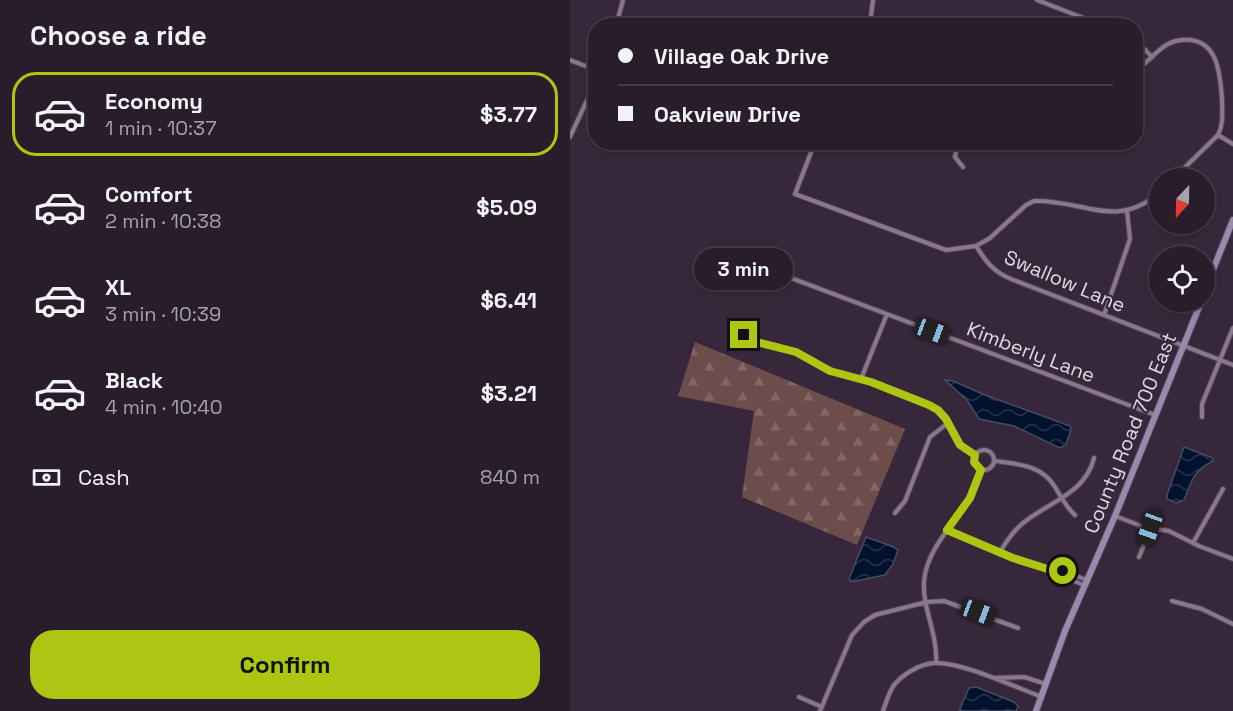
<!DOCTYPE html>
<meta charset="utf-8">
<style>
body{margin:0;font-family:"Space Grotesk",sans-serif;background:#352a38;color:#f1f3f6;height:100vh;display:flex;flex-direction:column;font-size:22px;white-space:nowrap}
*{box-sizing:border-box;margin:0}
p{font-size:20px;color:#a5a2a9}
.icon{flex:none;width:33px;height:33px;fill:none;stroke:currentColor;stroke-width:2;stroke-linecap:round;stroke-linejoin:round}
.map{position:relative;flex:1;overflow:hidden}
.side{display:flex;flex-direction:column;background:#291d2c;width:570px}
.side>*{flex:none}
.guide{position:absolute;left:18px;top:18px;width:555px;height:132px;border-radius:24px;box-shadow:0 3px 9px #0003,0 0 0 2px #453b48;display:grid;align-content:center;height:132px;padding:0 30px;background:#291d2c}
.needle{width:39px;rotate:202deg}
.tools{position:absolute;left:579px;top:168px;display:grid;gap:12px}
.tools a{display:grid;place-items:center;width:66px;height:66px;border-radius:50%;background:#291d2c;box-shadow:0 3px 9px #0003,0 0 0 2px #453b48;font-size:30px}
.end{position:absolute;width:27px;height:27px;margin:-14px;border:8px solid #acc611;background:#111;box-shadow:0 0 0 3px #111}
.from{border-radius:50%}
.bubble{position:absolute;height:42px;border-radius:21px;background:#291d2c;box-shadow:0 3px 9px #0003,0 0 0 2px #453b48;font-size:20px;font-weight:700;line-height:42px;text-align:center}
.car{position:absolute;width:18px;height:36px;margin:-18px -9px;border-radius:8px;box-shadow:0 0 4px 2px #0007;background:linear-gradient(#222 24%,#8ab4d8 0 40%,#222 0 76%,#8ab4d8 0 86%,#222 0)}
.guide b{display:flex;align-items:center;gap:21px;height:57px;font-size:22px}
.guide b+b{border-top:2px solid #453b48}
.guide i{width:15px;height:15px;background:#f1f3f6}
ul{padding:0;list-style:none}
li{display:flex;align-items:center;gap:18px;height:84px;margin:0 12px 9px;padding:0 18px;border:3px solid transparent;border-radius:24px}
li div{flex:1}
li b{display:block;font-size:22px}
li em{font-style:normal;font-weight:700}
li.selected{border-color:#acc611}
li>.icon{width:54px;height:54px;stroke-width:1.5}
h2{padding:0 30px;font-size:27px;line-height:72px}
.pay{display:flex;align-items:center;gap:15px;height:66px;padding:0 30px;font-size:22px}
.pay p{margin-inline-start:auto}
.primary-button{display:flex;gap:12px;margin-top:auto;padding:12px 30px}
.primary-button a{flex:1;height:69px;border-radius:24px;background:#acc611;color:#111;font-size:24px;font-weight:700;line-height:69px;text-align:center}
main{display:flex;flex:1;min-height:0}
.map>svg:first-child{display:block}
</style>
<main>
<section class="side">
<h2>Choose a ride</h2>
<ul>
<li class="selected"><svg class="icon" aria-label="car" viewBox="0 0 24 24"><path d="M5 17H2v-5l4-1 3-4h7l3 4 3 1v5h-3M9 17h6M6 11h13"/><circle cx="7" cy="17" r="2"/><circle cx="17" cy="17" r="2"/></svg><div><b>Economy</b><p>1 min · 10:37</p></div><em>$3.77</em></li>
<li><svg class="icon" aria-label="car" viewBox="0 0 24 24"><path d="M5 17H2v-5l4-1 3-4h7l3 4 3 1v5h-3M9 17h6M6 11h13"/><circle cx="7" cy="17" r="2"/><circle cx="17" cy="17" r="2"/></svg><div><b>Comfort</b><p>2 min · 10:38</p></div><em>$5.09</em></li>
<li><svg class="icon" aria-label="car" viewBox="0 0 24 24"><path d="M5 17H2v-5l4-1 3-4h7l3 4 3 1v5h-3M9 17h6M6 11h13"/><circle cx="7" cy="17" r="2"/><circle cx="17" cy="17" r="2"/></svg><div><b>XL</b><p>3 min · 10:39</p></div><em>$6.41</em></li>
<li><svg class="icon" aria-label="car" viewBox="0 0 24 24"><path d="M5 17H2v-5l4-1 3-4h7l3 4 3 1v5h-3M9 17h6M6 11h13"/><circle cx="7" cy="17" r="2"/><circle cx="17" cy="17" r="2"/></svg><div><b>Black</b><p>4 min · 10:40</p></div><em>$3.21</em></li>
</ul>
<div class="pay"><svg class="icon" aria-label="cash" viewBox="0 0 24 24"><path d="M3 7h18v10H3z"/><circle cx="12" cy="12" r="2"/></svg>Cash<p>840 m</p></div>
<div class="primary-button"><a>Confirm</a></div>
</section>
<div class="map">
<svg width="663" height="711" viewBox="0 0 663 711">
<defs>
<pattern id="forest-firs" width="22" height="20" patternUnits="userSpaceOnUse" patternTransform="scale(1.5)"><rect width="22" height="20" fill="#6d4d4b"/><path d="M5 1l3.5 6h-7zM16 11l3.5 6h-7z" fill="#826665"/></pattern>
<pattern id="water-waves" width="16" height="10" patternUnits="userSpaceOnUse" patternTransform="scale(1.5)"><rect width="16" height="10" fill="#02112e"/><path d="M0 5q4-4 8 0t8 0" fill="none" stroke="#27334c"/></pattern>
</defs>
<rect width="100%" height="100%" fill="#37273a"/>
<path fill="url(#forest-firs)" d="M125 342 335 429 287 545 172 497 184 411 108 396Z"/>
<path fill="url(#water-waves)" stroke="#454c64" stroke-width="1.5" d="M375 380 383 381 415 395 500 426 501 430 496 444 490 448 444 426 409 419 397 400Z
M614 447 643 458V461C623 471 622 480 614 500L606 503 597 499V495Z
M296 537 324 547 328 550 323 564 315 575 281 582 279 579Z
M406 687 444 702 448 706 446 711H389L399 688Z"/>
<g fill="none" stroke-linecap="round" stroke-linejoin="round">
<g stroke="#514353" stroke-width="6">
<path id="minor" d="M303 0 301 16 304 26
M467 0 534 26
M46 26 53 0
M566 40 582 57
M0 60 26 70
M566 70C581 61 591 42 611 40 648 36 650 73 652 99 652 112 654 123 648 135L604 178
M648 135 663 144
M0 137 26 81
M245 142 225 194 376 250 406 246 420 238 456 205 464 201C512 199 546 231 590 192
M388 142 385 157 393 167
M406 246C416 262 424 272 441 279L663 365
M192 267 585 415
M534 315 560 239 557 211
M174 335 187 342 221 350 260 371 301 382 359 405C384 419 379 441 405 455
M291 379 317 314
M632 417V404L663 328
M404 460a10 10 0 1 1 20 0a10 10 0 1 1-20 0Z
M425 461C448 464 472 465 485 487 491 497 496 507 505 515
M325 513 335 501 360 437 378 423
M545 516 574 527 599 531 629 546 663 559
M377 530 443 558 487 572 489 575 514 585
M623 543 653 489
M430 552C437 540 445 528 457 520 482 501 516 492 524 458
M569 557 581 528
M488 572 493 571 517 580
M602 601 632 609 663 624
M366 663C368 634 352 608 354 581 357 549 383 525 399 500 404 491 407 480 411 470
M424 678 454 677 476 684
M229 697 252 707
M250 711 282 635 294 622 305 615 357 602 374 601 448 628
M313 711C316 703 319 692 324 685 333 674 350 664 364 663 390 661 445 687 472 697"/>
</g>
<g stroke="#514353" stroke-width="8">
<path id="secondary" d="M634 292 663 220
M466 711 495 631 545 516 631 302"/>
</g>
<use href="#minor" stroke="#8a778d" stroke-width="4"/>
<use href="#secondary" stroke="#9989ae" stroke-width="6"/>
</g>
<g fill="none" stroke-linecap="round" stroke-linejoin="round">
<path stroke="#acc611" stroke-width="8" d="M174 335 187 342 226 352 260 371 301 382 359 405 368 410 376 419 390 445 405 455 404 462 411 470 400 498 377 530 443 558 487 572 493 571"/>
</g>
<g text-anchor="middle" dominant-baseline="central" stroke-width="4.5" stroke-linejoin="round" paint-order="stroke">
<g font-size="20" fill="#e1d6e3" stroke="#37273a">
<text transform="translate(495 281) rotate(23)">Swallow Lane</text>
<text transform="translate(461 352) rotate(21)">Kimberly Lane</text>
<text transform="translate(560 433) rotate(-68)">County Road 700 East</text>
</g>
</g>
</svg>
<div class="tools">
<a><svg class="needle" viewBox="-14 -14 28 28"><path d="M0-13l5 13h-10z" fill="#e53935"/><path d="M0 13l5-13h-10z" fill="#a5a2a9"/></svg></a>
<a><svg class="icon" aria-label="locate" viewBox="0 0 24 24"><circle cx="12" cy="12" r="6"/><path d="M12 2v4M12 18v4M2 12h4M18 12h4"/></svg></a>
</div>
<i class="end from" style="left:493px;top:571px"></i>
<i class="end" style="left:174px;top:335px"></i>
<div class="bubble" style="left:124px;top:248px;width:99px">3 min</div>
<i class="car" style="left:362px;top:331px;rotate:111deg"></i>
<i class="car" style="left:580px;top:528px;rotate:200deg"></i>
<i class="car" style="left:408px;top:612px;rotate:111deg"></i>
<div class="guide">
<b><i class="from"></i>Village Oak Drive</b>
<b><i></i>Oakview Drive</b>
</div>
</div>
</main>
